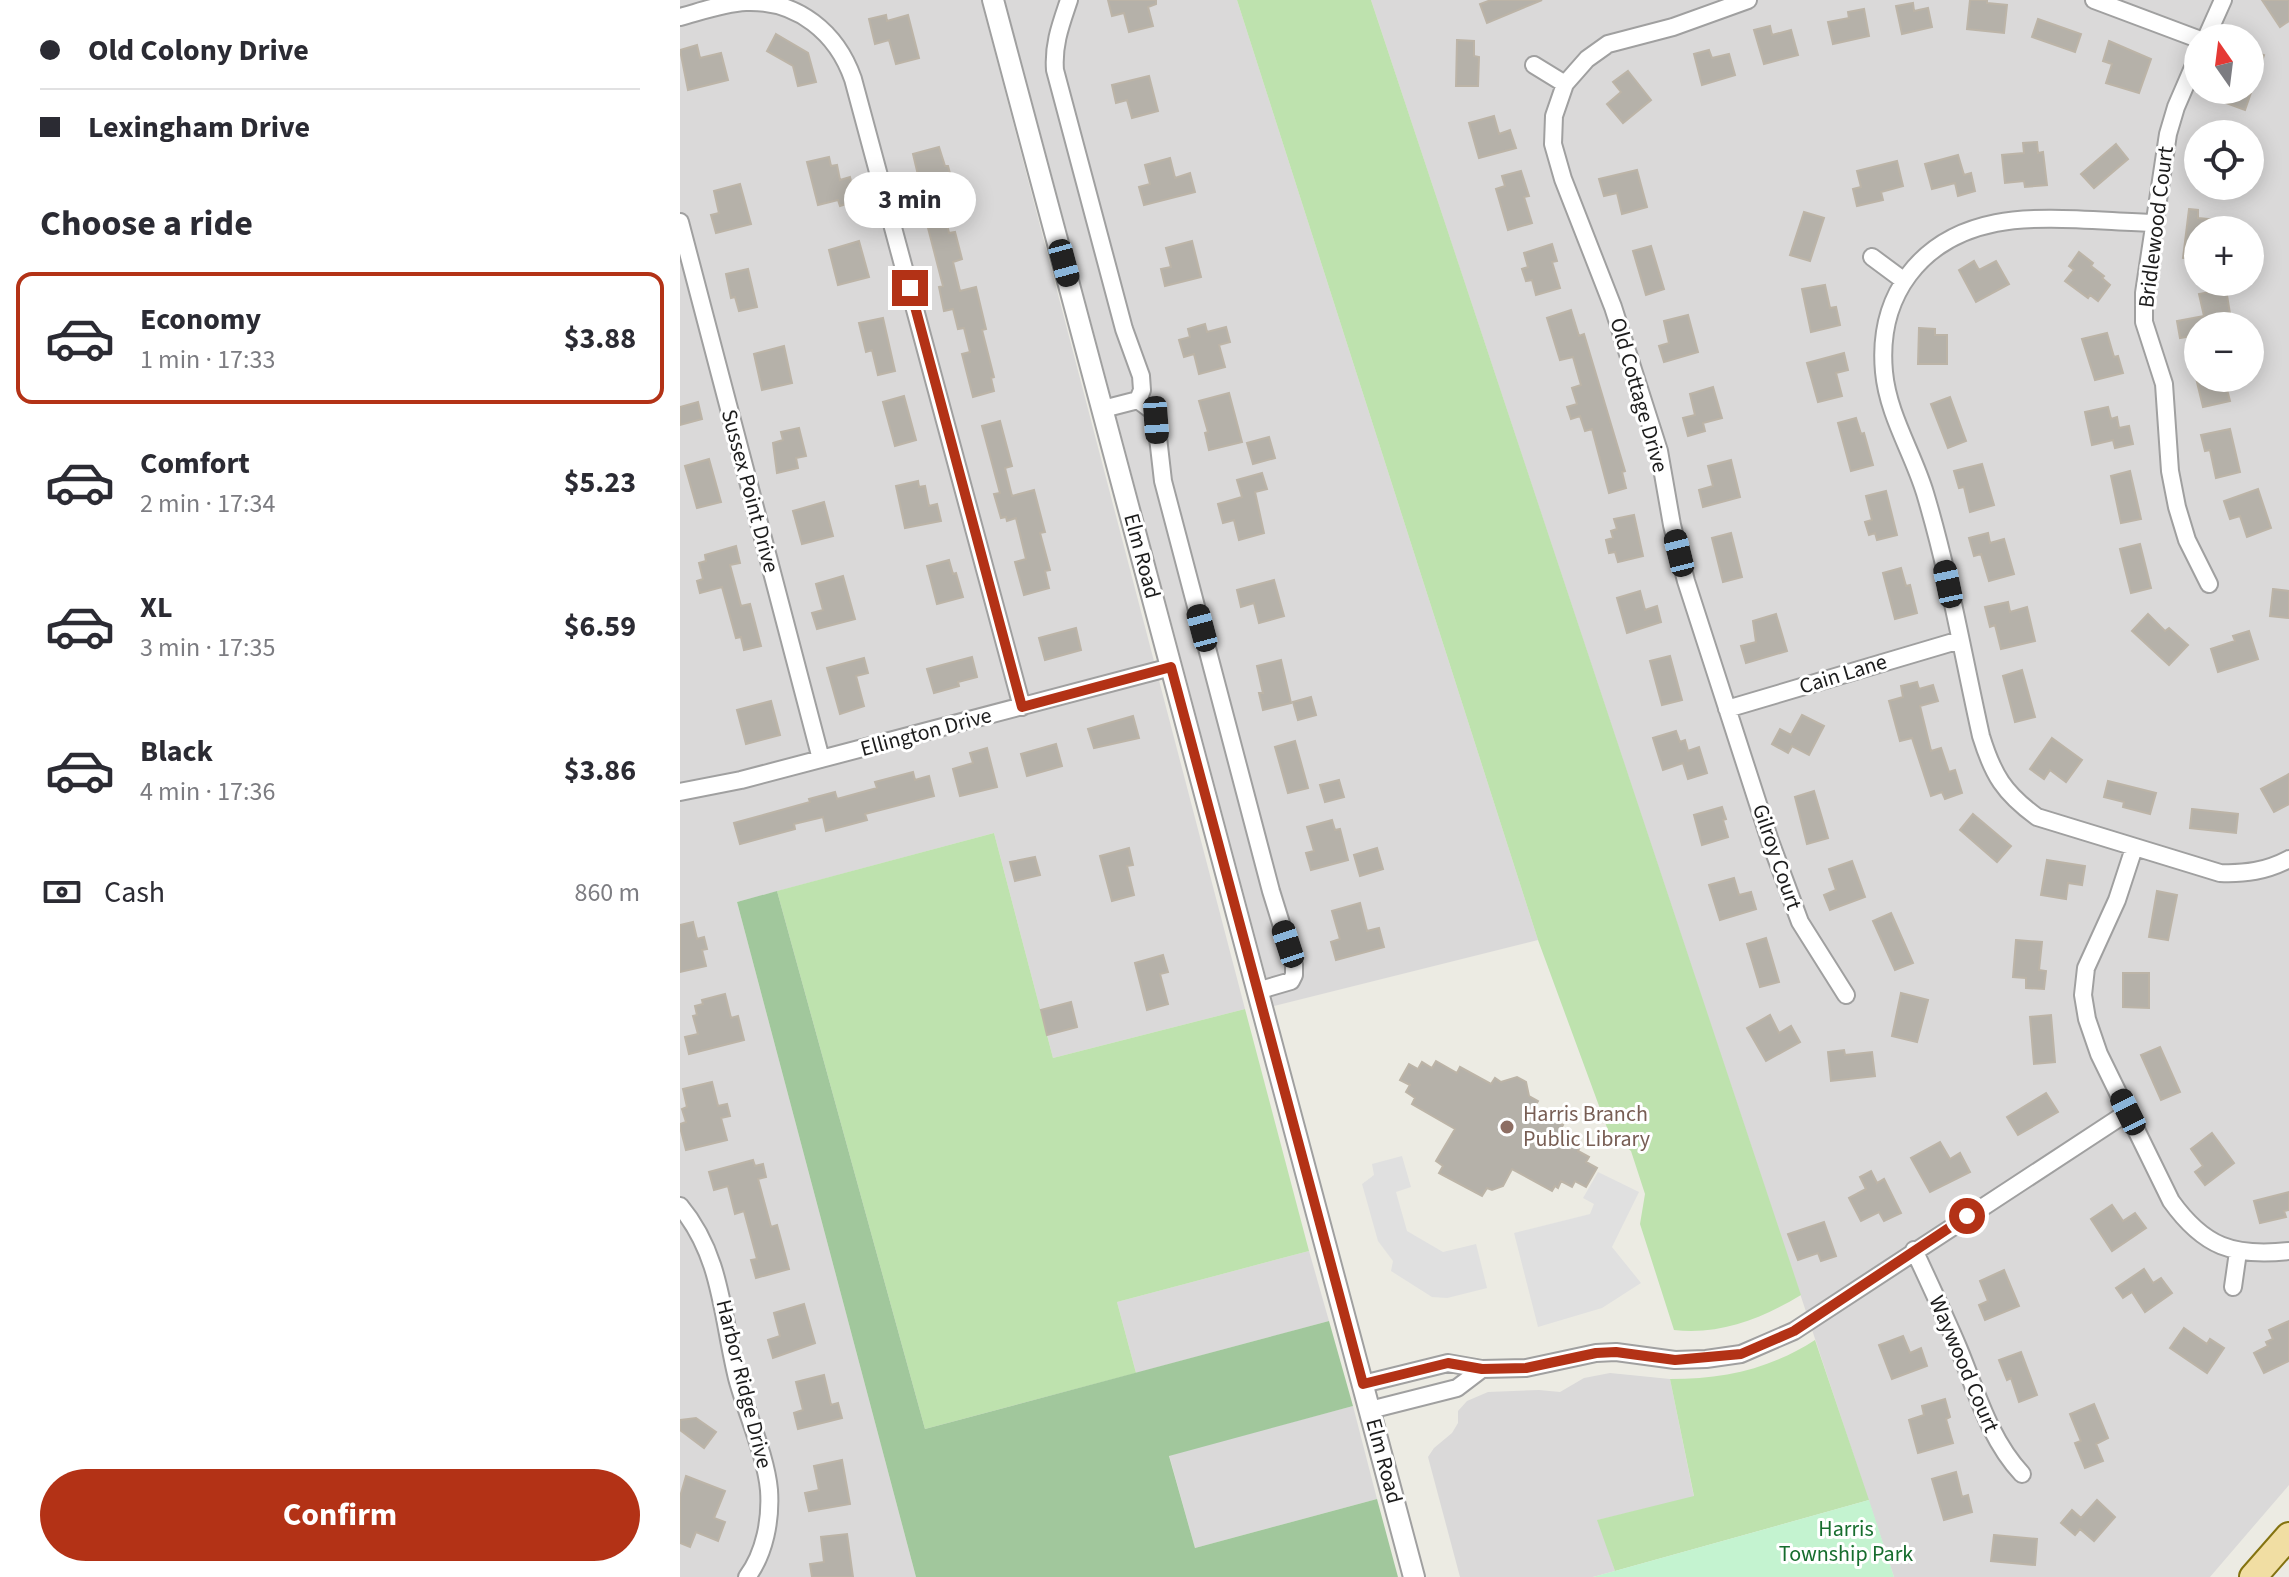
<!DOCTYPE html>
<meta charset="utf-8">
<style>
body{margin:0;font-family:"Source Sans 3",sans-serif;background:#f7f7f7;color:#2b2b33;height:100vh;display:flex;flex-direction:column;font-size:30px;white-space:nowrap}
*{box-sizing:border-box;margin:0}
p{font-size:26px;color:#7c7c81}
.icon{flex:none;width:44px;height:44px;fill:none;stroke:currentColor;stroke-width:2;stroke-linecap:round;stroke-linejoin:round}
.map{position:relative;flex:1;overflow:hidden}
.details{display:flex;flex-direction:column;background:#fff;width:680px}
.details>*{flex:none}
.guide{display:grid;align-content:center;height:176px;padding:0 40px;background:#fff}
.needle{width:52px;rotate:346deg}
.fabs{position:absolute;left:1504px;top:24px;display:grid;gap:16px}
.fabs a{display:grid;place-items:center;width:80px;height:80px;border-radius:50%;background:#fff;box-shadow:0 4px 20px #0003;font-size:40px}
.end{position:absolute;width:36px;height:36px;margin:-18px;border:10px solid #b33216;background:#fff;box-shadow:0 0 0 4px #fff}
.from{border-radius:50%}
.bubble{position:absolute;height:56px;border-radius:28px;background:#fff;box-shadow:0 4px 20px #0003;font-size:26px;font-weight:700;line-height:56px;text-align:center}
.car{position:absolute;width:24px;height:48px;margin:-24px -12px;border-radius:10px;box-shadow:0 0 6px 2px #0007;background:linear-gradient(#222 24%,#8ab4d8 0 40%,#222 0 76%,#8ab4d8 0 86%,#222 0)}
.guide b{display:flex;align-items:center;gap:28px;height:76px;font-size:30px}
.guide b+b{border-top:2px solid #e1e1e2}
.guide i{width:20px;height:20px;background:#2b2b33}
ul{padding:0;list-style:none}
li{display:flex;align-items:center;gap:24px;height:132px;margin:0 16px 12px;padding:0 24px;border:4px solid transparent;border-radius:16px}
li div{flex:1}
li b{display:block;font-size:30px}
li em{font-style:normal;font-weight:700}
li.on{border-color:#b33216}
li>.icon{width:72px;height:72px;stroke-width:1.5}
h2{padding:0 40px;font-size:36px;line-height:96px}
.pay{display:flex;align-items:center;gap:20px;height:88px;padding:0 40px;font-size:30px}
.pay p{margin-inline-start:auto}
.action{display:flex;gap:16px;margin-top:auto;padding:16px 40px}
.action a{flex:1;height:92px;border-radius:48px;background:#b33216;color:#fff;font-size:32px;font-weight:700;line-height:92px;text-align:center}
main{display:flex;flex:1;min-height:0}
.map>svg:first-child{display:block}
</style>
<main>
<section class="details">
<div class="guide">
<b><i class="from"></i>Old Colony Drive</b>
<b><i></i>Lexingham Drive</b>
</div>
<h2>Choose a ride</h2>
<ul>
<li class="on"><svg class="icon" aria-label="car" viewBox="0 0 24 24"><path d="M5 17H2v-5l4-1 3-4h7l3 4 3 1v5h-3M9 17h6M6 11h13"/><circle cx="7" cy="17" r="2"/><circle cx="17" cy="17" r="2"/></svg><div><b>Economy</b><p>1 min · 17:33</p></div><em>$3.88</em></li>
<li><svg class="icon" aria-label="car" viewBox="0 0 24 24"><path d="M5 17H2v-5l4-1 3-4h7l3 4 3 1v5h-3M9 17h6M6 11h13"/><circle cx="7" cy="17" r="2"/><circle cx="17" cy="17" r="2"/></svg><div><b>Comfort</b><p>2 min · 17:34</p></div><em>$5.23</em></li>
<li><svg class="icon" aria-label="car" viewBox="0 0 24 24"><path d="M5 17H2v-5l4-1 3-4h7l3 4 3 1v5h-3M9 17h6M6 11h13"/><circle cx="7" cy="17" r="2"/><circle cx="17" cy="17" r="2"/></svg><div><b>XL</b><p>3 min · 17:35</p></div><em>$6.59</em></li>
<li><svg class="icon" aria-label="car" viewBox="0 0 24 24"><path d="M5 17H2v-5l4-1 3-4h7l3 4 3 1v5h-3M9 17h6M6 11h13"/><circle cx="7" cy="17" r="2"/><circle cx="17" cy="17" r="2"/></svg><div><b>Black</b><p>4 min · 17:36</p></div><em>$3.86</em></li>
</ul>
<div class="pay"><svg class="icon" aria-label="cash" viewBox="0 0 24 24"><path d="M3 7h18v10H3z"/><circle cx="12" cy="12" r="2"/></svg>Cash<p>860 m</p></div>
<div class="action"><a>Confirm</a></div>
</section>
<div class="map">
<svg width="1609" height="1577" viewBox="0 0 1609 1577">
<rect width="100%" height="100%" fill="#ecebe3"/>
<path fill="#dad9d9" fill-rule="evenodd" d="M0 0H301L565 1009 373 1058 314 833 57 902 236 1577H0Z
M325 0H557L858 940 594 1006Z
M691 0H1609V1485L1530 1577H1214ZM1518 38H1570V90H1518ZM1518 134H1570V186H1518ZM1518 230H1570V282H1518ZM1518 326H1570V378H1518Z
M629 1251 649 1321 456 1373 437 1302Z
M930 1373 990 1379 1014 1497 918 1520 935 1571 913 1577H780L748 1457 754 1448 772 1433 778 1423V1411L787 1401 808 1392 859 1390 880 1392 904 1378Z
M673 1406 697 1499 515 1548 489 1455Z"/>
<path fill="#bee2ae" d="M557 0H691L1121 1295C1081 1319 1041 1335 994 1330L960 1224 965 1194 951 1151 929 1133 858 940Z
M314 833 373 1058 565 1009 629 1251 437 1302 456 1373 245 1429 97 891Z
M1135 1340 1189 1500 935 1571 917 1520 1014 1496 990 1379C1044 1379 1090 1369 1135 1340Z"/>
<path fill="#a1c79c" d="M97 891 245 1429 649 1321 673 1406 489 1456 515 1548 697 1499 718 1577H236L57 902Z"/>
<path fill="#c4f3d0" d="M1189 1500 1214 1577H913L935 1571Z"/>
<path fill="#e0e0e0" d="M722 1156 731 1187 716 1192 727 1231 763 1252 796 1244 807 1288 767 1298 752 1297 711 1271 713 1261 698 1241 682 1184 694 1175 692 1164Z
M918 1172 959 1192 932 1247 961 1283 922 1308 858 1327 834 1233 910 1214 914 1204 903 1198Z"/>
<path fill="#b5b1a9" stroke="#bcb4a7" stroke-width="2" d="M428 0H476V4L468 7 473 26 449 32 444 13 432 16Z
M811 0H862L807 23 800 4Z
M1290 0H1307V3L1327 5 1324 33 1287 29Z
M1582 0H1609V21L1600 27Z
M1233 3 1234 11 1248 8 1252 27 1222 34 1216 6Z
M1184 9 1189 36 1153 44 1148 22 1169 18 1168 12Z
M206 15 207 21 228 15 239 58 216 64 209 40 195 44 189 19Z
M1358 19 1401 34 1395 52 1352 37Z
M1090 26 1092 35 1111 30 1118 55 1084 64 1074 30Z
M96 34 128 53 136 82 118 86 113 66 87 51Z
M777 40 794 41V56L799 57 798 86H776Z
M1429 41 1471 59 1459 93 1426 83 1432 64 1423 61Z
M17 45 20 58 41 53 48 80 8 90 0 50Z
M1029 50 1032 58 1049 54 1055 75 1022 85 1014 54Z
M1570 50 1584 55 1565 110 1543 102 1547 90H1570Z
M948 71 971 100 943 123 927 104 941 92 933 82Z
M469 76 478 111 452 118 447 100 436 103 432 85Z
M814 116 819 134 830 130 836 148 799 158 789 123Z
M1357 142 1358 153 1363 152 1367 185 1345 187 1344 181 1325 183 1322 155 1344 153 1343 143Z
M1436 144 1448 159 1414 188 1401 174Z
M259 147 265 166H268L271 177 268 178 270 189 252 193 253 197 236 201 229 177 238 175 233 154Z
M1278 155 1284 175 1291 173 1295 191 1278 196 1275 183 1252 189 1245 164Z
M149 157 151 166 157 165 160 180 170 177 176 201 160 206 158 200 138 205 127 162Z
M490 158 495 178 510 173 515 192 464 205 459 187 470 184 465 165Z
M1217 161 1223 186 1201 192 1203 200 1177 206 1173 189 1181 187 1177 171Z
M957 170 967 207 942 214 937 193 924 196 919 179Z
M841 171 849 196 844 197 852 223 828 230 816 189 825 186 822 176Z
M60 184 71 224 36 233 31 215 39 213 34 191Z
M1509 209 1518 210V218L1548 221 1547 230H1518V260L1503 258Z
M1124 212 1144 218 1130 261 1110 255Z
M266 220 269 233 275 232 282 259 273 262 280 291 296 287 306 329 302 330 314 377 311 378 314 391 293 397 282 354 290 352 284 328 278 329 273 309 264 311 259 287 263 286 247 224Z
M179 241 189 277 158 285 149 250Z
M512 241 521 277 485 286 481 269 491 267 486 248Z
M872 244 877 261 872 262 880 288 856 295 852 280 846 281 842 269 848 267 844 253Z
M971 246 984 289 966 295 953 251Z
M1399 252 1413 263 1411 266 1424 276 1422 278 1430 285 1418 301 1410 295 1408 298 1385 281 1394 270 1389 266Z
M1294 261 1299 270 1316 261 1329 284 1296 302 1279 270Z
M68 269 77 307 59 311 55 297 51 298 46 274Z
M1145 285 1150 308 1156 307 1160 325 1131 332 1122 289Z
M1546 289 1552 326H1518V335L1500 338 1497 321 1524 316 1519 294Z
M891 310 899 336 904 334 945 471 942 472 946 488 929 493 912 429 905 431 900 416 891 419 887 407 897 404 892 388 901 385 893 357 880 360 867 318Z
M1008 315 1018 352 984 362 979 346 989 343 984 321Z
M203 318 215 371 198 375 192 350 186 352 179 323Z
M525 324 527 332 546 327 550 342 539 345 545 367 519 374 514 354 504 357 499 340 510 337 508 329Z
M1239 328 1255 329V335H1267V364H1238Z
M1427 333 1434 357 1438 356 1443 373 1415 380 1402 339Z
M104 346 112 383 82 390 74 354Z
M1164 353 1168 370 1156 373 1162 396 1138 402 1127 363Z
M1516 378H1544L1550 401 1523 407Z
M1033 387 1042 418 1023 423 1025 431 1008 436 1003 418 1015 415 1010 394Z
M549 393 562 442 529 450 525 433 528 432 519 401Z
M224 396 236 440 215 446 203 402Z
M1270 397 1286 441 1268 448 1251 404Z
M18 402 22 419 0 425V407Z
M1428 407 1431 419 1437 417 1439 428 1449 426 1453 444 1435 448 1433 440 1412 445 1405 412Z
M1176 418 1181 434 1184 433 1193 465 1171 471 1158 423Z
M320 421 332 466 325 468 332 496 354 490 365 532 360 533 370 570 365 571 369 588 344 595 335 562 346 559 336 518 327 521 326 517 321 518 314 494 320 493 302 426Z
M119 428 126 456 116 458 118 468 97 473 93 443 103 440 101 432Z
M1550 429 1560 472 1536 478 1530 450 1525 451 1521 435Z
M589 437 595 458 573 464 567 443Z
M29 459 41 502 17 508 5 466Z
M1051 460 1060 497 1023 507 1019 490 1033 486 1028 466Z
M1302 464 1314 505 1290 512 1284 487 1279 488 1274 471Z
M1450 471 1461 519 1441 523 1431 476Z
M582 473 587 489 575 492 584 533 559 540 554 520 543 523 538 504 562 497 557 480Z
M238 481 239 487 245 486 249 506 257 504 261 521 225 528 216 486Z
M1578 489 1591 528 1567 537 1560 516 1550 519 1544 501Z
M1206 491 1217 535 1197 540 1195 533 1189 535 1185 522 1192 520 1186 496Z
M144 502 153 536 122 544 113 511Z
M954 515 963 556 938 562 935 552 929 553 926 540 933 538 931 531 937 529 934 519Z
M1051 533 1062 577 1043 582 1032 538Z
M1308 533 1310 543 1324 539 1334 574 1309 581 1301 554 1294 556 1289 538Z
M1460 544 1471 588 1451 593 1440 549Z
M56 546 60 563 50 565 61 606 70 604 81 646 64 650 61 637 56 638 42 587 20 593 17 581 23 579 19 563 26 561 25 555Z
M269 560 273 574 276 573 283 597 257 604 247 566Z
M1221 568 1226 586 1230 585 1237 613 1215 619 1203 573Z
M163 576 175 619 137 629 132 613 143 610 136 584Z
M594 580 604 616 579 623 574 603 561 607 557 590Z
M1593 589 1609 591V618L1590 616Z
M960 591 965 610 977 606 981 622 947 633 937 598Z
M1328 602 1330 612 1347 607 1355 641 1321 649 1315 625 1310 627 1305 607Z
M1096 614 1107 651 1066 663 1061 646 1076 642 1073 621Z
M1468 614 1485 631 1489 628 1508 645 1489 665 1452 631Z
M396 628 401 650 365 660 359 638Z
M1569 631 1578 659 1538 672 1531 649 1555 641 1553 636Z
M990 656 1002 700 982 705 970 661Z
M292 657 297 677 278 682 279 686 254 693 247 669Z
M184 658 188 673 176 676 184 706 160 714 147 668Z
M601 660 611 703 583 710 579 693H583L577 666Z
M1342 670 1355 717 1335 722 1323 676Z
M1237 682 1239 689 1253 685 1258 701 1240 706 1251 751 1261 748 1269 772 1275 770 1282 793 1265 799 1262 792 1251 796 1232 738 1220 741 1209 701 1223 697 1221 686Z
M631 697 636 715 618 720 613 702Z
M91 701 100 735 66 744 57 710Z
M1122 715 1144 726 1129 755 1112 746 1108 753 1092 744 1100 729 1111 735Z
M453 716 459 738 414 748 408 729Z
M996 731 1000 742 1005 740 1008 751 1019 747 1027 773 1008 779 1003 763 983 770 973 738Z
M1372 738 1402 760 1386 782 1370 770 1364 779 1350 769Z
M615 741 628 788 608 793 595 747Z
M376 744 382 766 347 776 341 754Z
M307 748 317 787 280 796 273 769 293 763 290 753Z
M233 772 235 780 249 776 254 796 185 814 187 820 146 831 143 817 114 824 115 829 60 844 54 823 130 802 129 799 155 792 157 799 197 788 195 782Z
M1609 774V804L1594 812 1581 789Z
M659 780 664 797 645 802 640 785Z
M1428 781 1476 793 1470 814 1443 807 1444 802 1424 797Z
M1134 791 1148 838 1127 844 1115 797Z
M1042 807 1046 819 1043 820 1048 837 1022 845 1014 815Z
M1512 809 1558 814 1556 833 1510 828Z
M1293 814 1331 846 1317 862 1280 830Z
M652 820 655 830 660 829 668 860 631 870 626 853 634 851 627 827Z
M449 848 453 865 447 866 454 895 432 901 420 856Z
M697 848 703 869 680 876 674 855Z
M355 857 360 875 335 881 330 862Z
M1367 860 1405 866 1402 885 1388 883 1386 899 1361 895Z
M1172 861 1185 897 1150 910 1144 895 1156 890 1149 869Z
M1054 878 1059 895 1071 892 1076 909 1040 920 1029 885Z
M1477 891 1497 895 1488 940 1469 937Z
M680 903 687 931 699 928 704 947 656 960 651 942 660 939 652 911Z
M1211 913 1233 963 1215 970 1193 921Z
M13 922 17 939 24 937 27 949 22 950 26 966 0 972V925Z
M1086 938 1099 982 1080 987 1067 944Z
M1336 940 1362 942 1359 970 1366 971 1364 989 1346 988V978L1333 977Z
M483 955 488 972 480 974 488 1004 467 1010 455 963Z
M1443 973H1469V1008L1443 1007Z
M1221 993 1248 1000 1237 1042 1212 1036Z
M45 994 51 1018 58 1016 64 1040 9 1054 5 1037 18 1034 13 1016 17 1015 15 1006 23 1004 22 1000Z
M391 1002 397 1027 367 1035 361 1010Z
M1090 1015 1099 1033 1111 1026 1120 1042 1086 1061 1067 1028Z
M1371 1015 1375 1062 1354 1064 1350 1017Z
M1480 1047 1500 1092 1481 1100 1461 1055Z
M1164 1050 1165 1055 1192 1052 1195 1076 1151 1081 1148 1052Z
M756 1061 777 1073 780 1067 811 1084 815 1078 821 1082 837 1077 846 1082 849 1096 858 1101 853 1109 883 1125 879 1132 901 1144 898 1151 909 1157 906 1162 917 1168 906 1187 895 1181 892 1187 881 1181 878 1188 875 1186 872 1191 832 1169 823 1186 812 1190 807 1188 802 1196 759 1173 763 1166 756 1161 775 1129 732 1104 735 1098 726 1092 730 1085 720 1080 729 1064 738 1069 742 1062 752 1068Z
M32 1082 38 1106 47 1104 50 1116 41 1118 47 1140 6 1150 0 1127V1124L6 1122 2 1109 7 1107 3 1089Z
M1366 1093 1378 1112 1338 1135 1327 1117Z
M1532 1133 1554 1163 1525 1185 1515 1172 1523 1166 1511 1149Z
M1260 1142 1270 1159 1280 1153 1290 1172 1250 1192 1231 1158Z
M73 1160 75 1166 83 1164 86 1177 78 1179 91 1227 97 1225 109 1269 76 1278 71 1260 77 1259 64 1211 55 1214 48 1186 34 1190 29 1172Z
M1191 1171 1197 1183 1204 1179 1221 1213 1204 1221 1199 1212 1181 1221 1169 1198 1186 1189 1180 1177Z
M1609 1192V1210L1604 1211 1606 1217 1580 1223 1574 1201Z
M1432 1205 1443 1221 1455 1213 1466 1228 1432 1251 1411 1219Z
M1144 1222 1156 1256 1141 1261 1138 1253 1118 1260 1108 1234Z
M1464 1269 1473 1283 1481 1278 1492 1293 1465 1312 1452 1292 1443 1298 1436 1288Z
M1324 1270 1339 1306 1305 1320 1299 1305 1308 1301 1300 1281Z
M124 1304 135 1343 93 1358 88 1340 100 1336 94 1313Z
M1609 1321V1361L1584 1373 1574 1353 1588 1346 1586 1342 1593 1339 1589 1330Z
M1504 1328 1527 1344 1530 1339 1544 1348 1527 1373 1490 1348Z
M1223 1336 1230 1353 1241 1348 1247 1366 1212 1379 1199 1345Z
M1341 1352 1357 1395 1339 1402 1331 1378 1327 1380 1319 1360Z
M144 1375 151 1405 158 1403 162 1418 118 1429 114 1413 123 1410 116 1382Z
M1265 1399 1270 1417 1266 1419 1273 1443 1238 1453 1229 1420 1244 1415 1242 1406Z
M1414 1404 1428 1438 1416 1444 1423 1461 1405 1468 1395 1443 1401 1441 1390 1414Z
M16 1418 36 1432 24 1448 0 1430V1420Z
M162 1460 170 1504 129 1511 125 1493 139 1490 134 1466Z
M1276 1472 1282 1497 1288 1495 1292 1512 1264 1520 1252 1479Z
M6 1476 45 1491 34 1518 45 1522 38 1541 16 1532 10 1547 0 1543V1497Z
M1417 1500 1435 1517 1414 1541 1400 1529 1395 1535 1381 1523 1392 1510 1401 1518Z
M167 1534 173 1577H132L130 1564 144 1562 141 1537Z
M1314 1535 1357 1539 1355 1565 1311 1561Z"/>
<g fill="none" stroke-linecap="round" stroke-linejoin="round">
<g stroke="#a0a0a0" stroke-width="20">
<path id="minor" d="M389 0C381 24 373 44 375 70L444 329 461 376 462 390 458 400
M1068 0 993 27 928 44 907 59 885 84 874 116 873 144 883 179 933 307 979 451 992 525 1006 581 1090 841 1120 922 1166 995
M1414 0 1518 39
M0 17C22 11 44 3 66 2 118 0 157 33 173 79L342 707
M1526 38 1543 0
M1518 56 1496 107 1488 134 1464 293V322L1484 384 1490 471 1497 507 1507 540 1529 584
M854 65 885 84
M0 222 141 759
M1474 223C1427 222 1360 214 1316 223 1240 238 1197 296 1204 372 1208 415 1233 453 1245 493 1269 573 1283 655 1301 736 1313 775 1324 793 1357 817L1540 873C1565 874 1586 871 1609 859
M1192 257 1223 280
M423 409 458 400 474 412 476 420 483 481 591 891 614 965V975L611 981 577 991
M1047 709 1280 640
M0 792 61 780 491 667
M1454 848 1437 900 1406 968 1403 995 1407 1019 1419 1054 1491 1201C1524 1247 1553 1257 1609 1251
M0 1206C42 1256 42 1317 57 1378 66 1412 86 1456 89 1490 91 1519 85 1553 67 1577
M1234 1250C1249 1282 1264 1314 1278 1347 1296 1390 1309 1439 1342 1474
M1553 1287 1558 1252
M683 1384 768 1363 802 1369 846 1368 916 1353 936 1352 995 1360 1026 1359 1061 1354 1114 1331 1448 1112
M690 1410 777 1388 802 1369"/>
</g>
<g stroke="#a0a0a0" stroke-width="24">
<path id="tertiary" d="M313 0 734 1577"/>
</g>
<g stroke="#847310" stroke-width="30">
<path id="primary" d="M1573 1577 1609 1536"/>
</g>
<use href="#minor" stroke="#fff" stroke-width="16"/>
<use href="#tertiary" stroke="#fff" stroke-width="20"/>
<use href="#primary" stroke="#f1dea3" stroke-width="26"/>
</g>
<g fill="none" stroke-linecap="round" stroke-linejoin="round">
<path stroke="#b33216" stroke-width="10" d="M230 288 342 707 491 667 683 1384 768 1363 802 1369 846 1368 916 1353 936 1352 995 1360 1061 1354 1114 1331 1287 1216"/>
</g>
<circle fill="#8d6e63" stroke="#fff" stroke-width="3" cx="827" cy="1127" r="8"/>
<g text-anchor="middle" dominant-baseline="central" stroke-width="6" stroke-linejoin="round" paint-order="stroke">
<g font-size="22" fill="#1c1c1c" stroke="#fff">
<text transform="translate(1476 227) rotate(-83)">Bridlewood Court</text>
<text transform="translate(959 395) rotate(74)">Old Cottage Drive</text>
<text transform="translate(70 491) rotate(75)">Sussex Point Drive</text>
<text transform="translate(462 556) rotate(75)">Elm Road</text>
<text transform="translate(1163 674) rotate(-17)">Cain Lane</text>
<text transform="translate(246 732) rotate(-15)">Ellington Drive</text>
<text transform="translate(1097 857) rotate(71)">Gilroy Court</text>
<text transform="translate(1284 1364) rotate(67)">Waywood Court</text>
<text transform="translate(64 1384) rotate(76)">Harbor Ridge Drive</text>
<text transform="translate(704 1461) rotate(75)">Elm Road</text>
</g>
<g font-size="22" fill="#785e54" stroke="#fff" text-anchor="start">
<text x="843" y="1114">Harris Branch<tspan x="843" dy="25">Public Library</tspan></text>
</g>
<g font-size="22" fill="#176d2e" stroke="#fff">
<text x="1166" y="1529">Harris<tspan x="1166" dy="25">Township Park</tspan></text>
</g>
</g>
</svg>
<div class="fabs">
<a><svg class="needle" viewBox="-14 -14 28 28"><path d="M0-13l5 13h-10z" fill="#e53935"/><path d="M0 13l5-13h-10z" fill="#7c7c81"/></svg></a>
<a><svg class="icon" aria-label="locate" viewBox="0 0 24 24"><circle cx="12" cy="12" r="6"/><path d="M12 2v4M12 18v4M2 12h4M18 12h4"/></svg></a>
<a>+</a>
<a>−</a>
</div>
<i class="end from" style="left:1287px;top:1216px"></i>
<i class="end" style="left:230px;top:288px"></i>
<div class="bubble" style="left:164px;top:172px;width:132px">3 min</div>
<i class="car" style="left:384px;top:263px;rotate:165deg"></i>
<i class="car" style="left:476px;top:420px;rotate:176deg"></i>
<i class="car" style="left:999px;top:553px;rotate:346deg"></i>
<i class="car" style="left:1268px;top:584px;rotate:348deg"></i>
<i class="car" style="left:522px;top:628px;rotate:345deg"></i>
<i class="car" style="left:608px;top:944px;rotate:342deg"></i>
<i class="car" style="left:1448px;top:1112px;rotate:334deg"></i>
</div>
</main>
